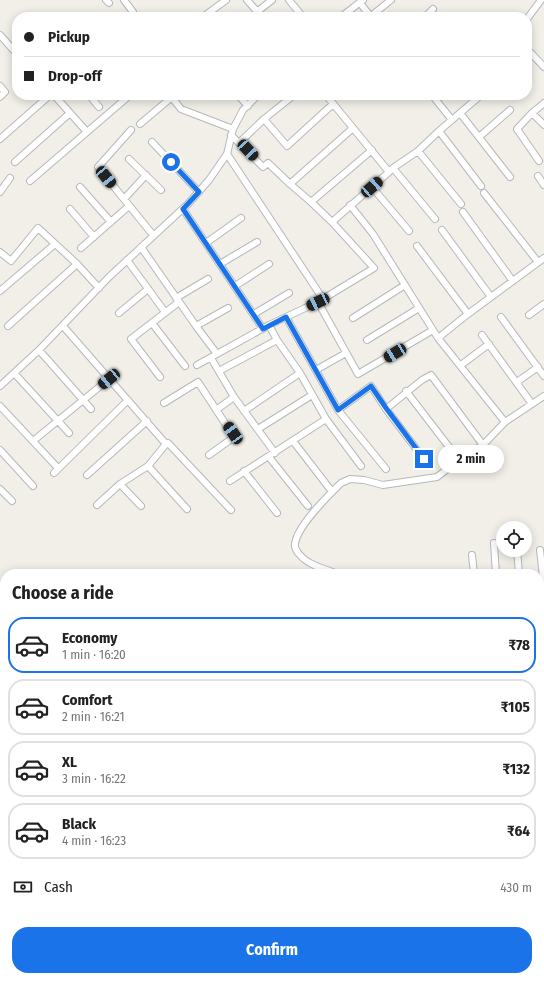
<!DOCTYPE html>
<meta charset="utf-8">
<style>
body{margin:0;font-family:"Fira Sans Condensed",sans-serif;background:#f6f6f6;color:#222;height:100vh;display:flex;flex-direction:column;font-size:15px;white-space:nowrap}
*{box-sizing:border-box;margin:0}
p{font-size:13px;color:#767676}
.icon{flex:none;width:22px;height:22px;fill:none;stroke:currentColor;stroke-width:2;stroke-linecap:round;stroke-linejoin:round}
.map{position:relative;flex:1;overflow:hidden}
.panel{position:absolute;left:0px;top:569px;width:544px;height:412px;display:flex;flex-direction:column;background:#fff;border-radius:16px 16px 0 0;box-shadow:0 2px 10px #0003}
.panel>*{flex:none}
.guide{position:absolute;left:12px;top:12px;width:520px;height:88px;border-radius:16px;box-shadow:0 2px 10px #0003;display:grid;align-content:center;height:88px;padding:0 12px;background:#fff}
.controls{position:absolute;left:496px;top:521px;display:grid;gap:8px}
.controls a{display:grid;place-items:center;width:36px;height:36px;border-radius:50%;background:#fff;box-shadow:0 2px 10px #0003;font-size:20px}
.end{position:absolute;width:18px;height:18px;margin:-9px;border:5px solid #1a73e8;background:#fff;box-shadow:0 0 0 2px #fff}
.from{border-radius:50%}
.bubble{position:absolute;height:28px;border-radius:14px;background:#fff;box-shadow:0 2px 10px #0003;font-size:13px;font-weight:700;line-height:28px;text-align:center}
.car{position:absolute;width:12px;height:24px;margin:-12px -6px;border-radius:5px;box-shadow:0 0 3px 1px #0007;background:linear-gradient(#222 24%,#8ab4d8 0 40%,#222 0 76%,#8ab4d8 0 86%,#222 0)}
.guide b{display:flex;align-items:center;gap:14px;height:38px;font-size:15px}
.guide b+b{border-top:1px solid #e0e0e0}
.guide i{width:10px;height:10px;background:#222}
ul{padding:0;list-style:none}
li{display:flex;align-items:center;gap:12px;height:56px;margin:0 8px 6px;padding:0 4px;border:2px solid #e0e0e0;border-radius:16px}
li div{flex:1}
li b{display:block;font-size:15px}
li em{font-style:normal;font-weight:700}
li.active{border-color:#1a73e8}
li>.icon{width:36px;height:36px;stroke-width:1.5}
h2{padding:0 12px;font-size:18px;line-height:48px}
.pay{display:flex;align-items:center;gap:10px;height:44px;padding:0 12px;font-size:15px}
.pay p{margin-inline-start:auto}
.cta{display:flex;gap:8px;margin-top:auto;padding:8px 12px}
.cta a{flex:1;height:46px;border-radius:16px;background:#1a73e8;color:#fff;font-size:16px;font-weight:700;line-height:46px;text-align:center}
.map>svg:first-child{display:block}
</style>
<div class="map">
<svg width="544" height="981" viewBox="0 0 544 981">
<rect width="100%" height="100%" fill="#f1efe8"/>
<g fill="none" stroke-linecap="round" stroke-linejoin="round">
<path stroke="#aadaff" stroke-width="13" d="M539 746 544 745
M0 858H5"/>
<g stroke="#b5b8bc" stroke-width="8">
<path id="minor" d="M106 0 109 3
M124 0 133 12 129 17
M247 0 262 17
M289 0 303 17
M360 3 371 17
M258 11 272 0
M371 16 391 0
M203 17 226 0
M341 17 363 0
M425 17 433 9
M527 19 541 0
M0 35 17 54
M530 52 544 67
M0 86 5 92 0 97
M54 95 87 132
M89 95 99 107
M170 95 181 109 233 129
M238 95 248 106
M326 95 389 172
M432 95 452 120
M460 113 510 177
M532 113 544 125
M264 119 287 146 333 104
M140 124 172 97
M131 130 98 167 153 235
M439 131 481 186
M479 137 510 110
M0 139 50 95
M152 142 199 192
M240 142 264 119 294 95
M418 151 461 204
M227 154 323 299
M129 159 161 190
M539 161 517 129 532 113 544 103
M15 162 70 113
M393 168 435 219
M538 176 544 185
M30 181 130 95
M290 184 353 128
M80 187 111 222
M372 187 409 231
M0 192 10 178
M484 193 538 262
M124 199 146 175
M311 202 372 150
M350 205 373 234 438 338 505 422
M70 209 94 237
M183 209 263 329
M463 212 512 280
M332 222 389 172 393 168 418 151 439 131 481 95
M442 230 491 297
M206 243 241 218
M417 246 468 314
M141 247 196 326 217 354
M81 248 129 206
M0 252 11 261 38 228 77 264 99 288
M127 260 165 312
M220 264 257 242
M235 286 269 264
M0 291 55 244
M176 298 208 279
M318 302 358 374 433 330
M119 313 148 289
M254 314 289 293
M529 315 544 304
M286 317 338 410 386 469
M501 317 544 376
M353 318 405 285
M152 323 185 366
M269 325 277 340 300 373 326 419 361 466
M8 326 77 264
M63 326 166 444
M196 326 228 308
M482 335 532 404
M438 338 468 314 544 258
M367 340 419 308
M39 350 91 409
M211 358 234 397 275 453
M197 365 269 325 318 302 374 268 332 222 311 202 290 184 268 163 263 167 231 135
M461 365 489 344
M316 370 346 353
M219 371 277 340
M14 373 69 433
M160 377 131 339 179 302
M517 382 538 367
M0 386 39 350 109 277 188 204 209 180 227 154 233 129 243 110 258 95
M406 391 459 460
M164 403 198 382 234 437 209 455
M0 406 58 468
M386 409 422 380 431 375 483 445
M216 410 234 397
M338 410 371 386 386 409 424 459
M244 411 300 373
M258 429 312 395
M33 441 109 379
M293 441 330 489
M0 450 33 486
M269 457 308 506
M148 466 187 509
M244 471 277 513
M54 473 128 400
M87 475 147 421
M230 481 326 419
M120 484 141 506
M0 489 12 501
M97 505 120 484 148 466 166 444 168 443 231 510
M494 543 496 574
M517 550 519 574
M540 550 544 586
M472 555 474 574
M338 574C325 569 308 565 300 555 297 552 294 547 295 544 297 526 328 496 341 483L350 479 364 480 383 485 437 477 459 460 483 445 505 422 544 396
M539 609 544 605"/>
</g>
<use href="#minor" stroke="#fff" stroke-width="6"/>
</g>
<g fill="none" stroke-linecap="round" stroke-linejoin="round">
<path stroke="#1a73e8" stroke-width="5" d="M171 162 199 192 183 209 263 329 286 317 338 410 371 386 386 408 424 459"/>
</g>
</svg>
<div class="controls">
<a><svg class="icon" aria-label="locate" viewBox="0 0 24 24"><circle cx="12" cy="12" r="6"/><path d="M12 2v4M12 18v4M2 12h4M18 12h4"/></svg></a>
</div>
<i class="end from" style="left:171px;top:162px"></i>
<i class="end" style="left:424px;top:459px"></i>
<div class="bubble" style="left:438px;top:445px;width:66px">2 min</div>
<i class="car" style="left:248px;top:150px;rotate:137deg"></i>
<i class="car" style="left:106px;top:177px;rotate:141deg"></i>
<i class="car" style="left:372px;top:187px;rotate:49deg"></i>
<i class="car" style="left:318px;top:302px;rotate:245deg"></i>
<i class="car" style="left:395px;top:353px;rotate:239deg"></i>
<i class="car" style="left:109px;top:379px;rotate:231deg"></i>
<i class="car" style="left:233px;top:433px;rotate:325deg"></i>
<div class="guide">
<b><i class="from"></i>Pickup</b>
<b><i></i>Drop-off</b>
</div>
<section class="panel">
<h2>Choose a ride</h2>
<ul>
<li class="active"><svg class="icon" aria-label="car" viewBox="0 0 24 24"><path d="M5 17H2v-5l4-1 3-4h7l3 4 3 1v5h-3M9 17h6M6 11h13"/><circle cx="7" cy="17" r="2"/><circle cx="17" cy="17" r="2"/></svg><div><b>Economy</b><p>1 min · 16:20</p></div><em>₹78</em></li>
<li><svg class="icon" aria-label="car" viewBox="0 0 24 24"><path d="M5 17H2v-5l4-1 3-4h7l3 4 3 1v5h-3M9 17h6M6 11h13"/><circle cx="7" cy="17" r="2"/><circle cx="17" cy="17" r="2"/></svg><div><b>Comfort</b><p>2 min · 16:21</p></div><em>₹105</em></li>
<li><svg class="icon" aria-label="car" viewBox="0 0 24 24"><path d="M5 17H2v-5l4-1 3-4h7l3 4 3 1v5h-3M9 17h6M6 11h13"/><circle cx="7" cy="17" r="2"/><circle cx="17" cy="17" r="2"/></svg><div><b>XL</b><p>3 min · 16:22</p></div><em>₹132</em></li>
<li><svg class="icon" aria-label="car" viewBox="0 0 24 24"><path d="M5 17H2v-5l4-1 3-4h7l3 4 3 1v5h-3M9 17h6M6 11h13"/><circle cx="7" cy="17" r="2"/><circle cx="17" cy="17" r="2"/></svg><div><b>Black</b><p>4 min · 16:23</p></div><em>₹64</em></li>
</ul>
<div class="pay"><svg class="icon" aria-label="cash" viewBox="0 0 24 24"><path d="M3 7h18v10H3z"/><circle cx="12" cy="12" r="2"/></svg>Cash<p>430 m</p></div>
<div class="cta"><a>Confirm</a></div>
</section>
</div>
